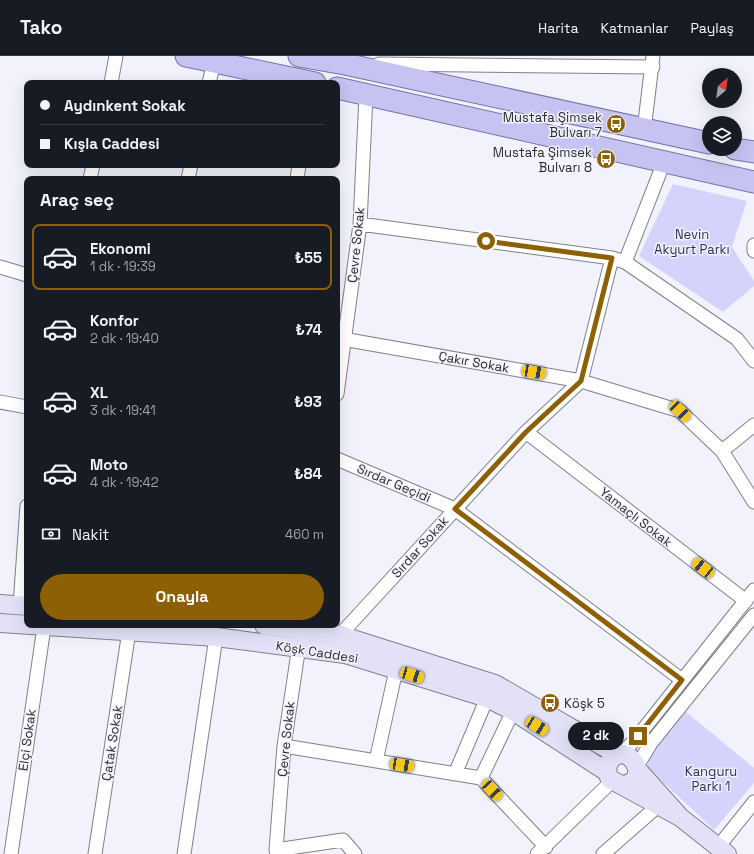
<!DOCTYPE html>
<html lang="tr">
<meta charset="utf-8">
<style>
body{margin:0;font-family:"Space Grotesk",sans-serif;background:#20242c;color:#f1f3f6;height:100vh;display:flex;flex-direction:column;font-size:15px;white-space:nowrap}
*{box-sizing:border-box;margin:0}
p{font-size:13px;color:#9ea1a6}
.icon{flex:none;width:22px;height:22px;fill:none;stroke:currentColor;stroke-width:2;stroke-linecap:round;stroke-linejoin:round}
.map{position:relative;flex:1;overflow:hidden}
.panel{position:absolute;left:24px;top:120px;width:316px;height:452px;display:flex;flex-direction:column;background:#171b24;border-radius:8px;box-shadow:0 4px 16px #0002}
.panel>*{flex:none}
.guide{position:absolute;left:24px;top:24px;width:316px;height:88px;border-radius:8px;box-shadow:0 4px 16px #0002;display:grid;align-content:center;height:88px;padding:0 16px;background:#171b24}
.needle{width:26px;rotate:29deg}
.buttons{position:absolute;left:702px;top:12px;display:grid;gap:8px}
.buttons a{display:grid;place-items:center;width:40px;height:40px;border-radius:50%;background:#171b24;box-shadow:0 4px 16px #0002;font-size:20px}
.end{position:absolute;width:18px;height:18px;margin:-9px;border:5px solid #8d6005;background:#fff;box-shadow:0 0 0 2px #fff}
.from{border-radius:50%}
.bubble{position:absolute;height:28px;border-radius:14px;background:#171b24;box-shadow:0 4px 16px #0002;font-size:13px;font-weight:600;line-height:28px;text-align:center}
.car{position:absolute;width:12px;height:24px;margin:-12px -6px;border-radius:5px;box-shadow:0 0 3px 1px #0007;background:linear-gradient(#f5c518 24%,#345 0 40%,#f5c518 0 76%,#345 0 86%,#f5c518 0)}
.guide b{display:flex;align-items:center;gap:14px;height:38px;font-size:15px}
.guide b+b{border-top:1px solid #363941}
.guide i{width:10px;height:10px;background:#f1f3f6}
ul{padding:0;list-style:none}
li{display:flex;align-items:center;gap:12px;height:66px;margin:0 8px 6px;padding:0 8px;border:2px solid transparent;border-radius:8px}
li div{flex:1}
li b{display:block;font-size:15px}
li em{font-style:normal;font-weight:600}
li.selected{border-color:#8d6005}
li>.icon{width:36px;height:36px;stroke-width:1.5}
h2{padding:0 16px;font-size:18px;line-height:48px}
.pay{display:flex;align-items:center;gap:10px;height:44px;padding:0 16px;font-size:15px}
.pay p{margin-inline-start:auto}
.primary-button{display:flex;gap:8px;margin-top:auto;padding:8px 16px}
.primary-button a{flex:1;height:46px;border-radius:24px;background:#8d6005;color:#fff;font-size:16px;font-weight:600;line-height:46px;text-align:center}
header{display:flex;align-items:center;gap:24px;box-sizing:border-box;height:56px;padding:0 20px;background:#171b24;border-bottom:1px solid #363941}
header strong{font-size:19px}
nav{display:flex;gap:22px;margin-inline-start:auto;font-size:14px}
.map>svg:first-child{display:block}
</style>
<header>
<strong>Tako</strong>
<nav><a>Harita</a><a>Katmanlar</a><a>Paylaş</a></nav>
</header>
<div class="map">
<svg width="754" height="798" viewBox="0 0 754 798">
<rect width="100%" height="100%" fill="#f2f2fc"/>
<path fill="#d4d3fb" d="M673 128 747 145 732 191 754 225V230L723 256 639 200Z
M685 655 754 712V727L714 774 648 712V703L651 697Z"/>
<g fill="none" stroke-linecap="round" stroke-linejoin="round">
<g stroke="#818089" stroke-width="15">
<path id="street" d="M379 8 653 11
M111 27 116 0
M209 27 214 6
M644 74 653 0
M90 123 93 109
M188 123 191 109
M297 123 299 109
M360 168 612 202 625 206 737 283 754 305
M754 189V195
M625 206 664 106
M0 211 27 219
M337 282 581 325 680 355 722 395 754 446
M337 338 360 168 366 39
M0 346 27 351
M526 376 746 545
M722 395 754 369
M337 403 455 453 682 624
M20 550 27 450
M340 579 526 376 581 325 612 202
M284 690 481 722 546 791
M621 699 638 680 754 534
M376 705 396 614
M637 710 651 687 754 559
M455 718 487 642
M481 722 513 655
M718 791 754 746
M276 794 343 784 355 798
M11 798 44 571
M95 798 129 575
M184 798 216 581
M277 798 276 794 284 690 300 583
M537 798 612 725
M603 798 659 749"/>
</g>
<g stroke="#818089" stroke-width="20">
<path id="secondary" d="M0 548 27 550
M0 567 216 581 345 598 487 642 513 655 607 716
M264 569 340 579 495 628 618 699
M637 713 680 761 727 798
M622 729C655 725 626 681 610 705 606 711 607 718 610 723L680 761"/>
</g>
<g stroke="#7773a8" stroke-width="23">
<path id="primary" d="M186 0 315 27
M299 0 345 8 709 87
M337 32 754 126
M735 93 754 96"/>
</g>
<use href="#street" stroke="#fff" stroke-width="13"/>
<use href="#secondary" stroke="#e2e1f8" stroke-width="18"/>
<use href="#primary" stroke="#c6c3f2" stroke-width="21"/>
</g>
<g fill="none" stroke-linecap="round" stroke-linejoin="round">
<path stroke="#8d6005" stroke-width="5" d="M486 185 612 202 581 325 526 376 455 453 682 624 638 680"/>
</g>
<defs>
<g id="bus-disc" transform="scale(1)"><circle r="9.5" fill="#8d6005" stroke="#f2f2fc"/><path d="M-5-6H5V4H4V6H2V4H-2V6H-4V4H-5ZM-3.5-4V0h7V-4ZM-3.5 1.2v1.5H-2V1.2ZM2 1.2v1.5H3.5V1.2Z" fill="#fff"/></g>
</defs>
<g fill-rule="evenodd">
<use href="#bus-disc" x="616" y="68"/>
<use href="#bus-disc" x="606" y="103"/>
<use href="#bus-disc" x="550" y="647"/>
</g>
<g text-anchor="middle" dominant-baseline="central" stroke-width="3" stroke-linejoin="round" paint-order="stroke">
<g font-size="13" fill="#2a2a2e" stroke="#f2f2fc" text-anchor="end">
<text x="602" y="61">Mustafa Şimsek<tspan x="602" dy="15">Bulvarı 7</tspan></text>
<text x="592" y="96">Mustafa Şimsek<tspan x="592" dy="15">Bulvarı 8</tspan></text>
<text x="564" y="647" text-anchor="start">Köşk 5</text>
</g>
<g font-size="13" fill="#322c5f" stroke="#f2f2fc">
<text x="692" y="178">Nevin<tspan x="692" dy="15">Akyurt Parkı</tspan></text>
<text x="711" y="715">Kanguru<tspan x="711" dy="15">Parkı 1</tspan></text>
</g>
<g font-size="13" fill="#2a2a2e" stroke="#f2f2fc">
<text transform="translate(356 189) rotate(-84)">Çevre Sokak</text>
<text transform="translate(474 306) rotate(10)">Çakır Sokak</text>
<text transform="translate(394 427) rotate(23)">Sırdar Geçidi</text>
<text transform="translate(636 461) rotate(38)">Yamaçlı Sokak</text>
<text transform="translate(420 491) rotate(-48)">Sırdar Sokak</text>
<text transform="translate(317 596) rotate(9)">Köşk Caddesi</text>
<text transform="translate(286 683) rotate(-84)">Çevre Sokak</text>
<text transform="translate(27 684) rotate(-82)">Elçi Sokak</text>
<text transform="translate(112 687) rotate(-81)">Çatak Sokak</text>
</g>
</g>
</svg>
<div class="buttons">
<a><svg class="needle" viewBox="-14 -14 28 28"><path d="M0-13l5 13h-10z" fill="#e53935"/><path d="M0 13l5-13h-10z" fill="#9ea1a6"/></svg></a>
<a><svg class="icon" aria-label="layers" viewBox="0 0 24 24"><path d="M12 4l9 5-9 5-9-5zM3 14l9 5 9-5"/></svg></a>
</div>
<i class="end from" style="left:486px;top:185px"></i>
<i class="end" style="left:638px;top:680px"></i>
<div class="bubble" style="left:568px;top:666px;width:56px">2 dk</div>
<i class="car" style="left:534px;top:316px;rotate:100deg"></i>
<i class="car" style="left:680px;top:355px;rotate:134deg"></i>
<i class="car" style="left:703px;top:512px;rotate:308deg"></i>
<i class="car" style="left:412px;top:619px;rotate:107deg"></i>
<i class="car" style="left:537px;top:670px;rotate:122deg"></i>
<i class="car" style="left:402px;top:709px;rotate:99deg"></i>
<i class="car" style="left:492px;top:734px;rotate:137deg"></i>
<div class="guide">
<b><i class="from"></i>Aydınkent Sokak</b>
<b><i></i>Kışla Caddesi</b>
</div>
<section class="panel">
<h2>Araç seç</h2>
<ul>
<li class="selected"><svg class="icon" aria-label="car" viewBox="0 0 24 24"><path d="M5 17H2v-5l4-1 3-4h7l3 4 3 1v5h-3M9 17h6M6 11h13"/><circle cx="7" cy="17" r="2"/><circle cx="17" cy="17" r="2"/></svg><div><b>Ekonomi</b><p>1 dk · 19:39</p></div><em>₺55</em></li>
<li><svg class="icon" aria-label="car" viewBox="0 0 24 24"><path d="M5 17H2v-5l4-1 3-4h7l3 4 3 1v5h-3M9 17h6M6 11h13"/><circle cx="7" cy="17" r="2"/><circle cx="17" cy="17" r="2"/></svg><div><b>Konfor</b><p>2 dk · 19:40</p></div><em>₺74</em></li>
<li><svg class="icon" aria-label="car" viewBox="0 0 24 24"><path d="M5 17H2v-5l4-1 3-4h7l3 4 3 1v5h-3M9 17h6M6 11h13"/><circle cx="7" cy="17" r="2"/><circle cx="17" cy="17" r="2"/></svg><div><b>XL</b><p>3 dk · 19:41</p></div><em>₺93</em></li>
<li><svg class="icon" aria-label="car" viewBox="0 0 24 24"><path d="M5 17H2v-5l4-1 3-4h7l3 4 3 1v5h-3M9 17h6M6 11h13"/><circle cx="7" cy="17" r="2"/><circle cx="17" cy="17" r="2"/></svg><div><b>Moto</b><p>4 dk · 19:42</p></div><em>₺84</em></li>
</ul>
<div class="pay"><svg class="icon" aria-label="cash" viewBox="0 0 24 24"><path d="M3 7h18v10H3z"/><circle cx="12" cy="12" r="2"/></svg>Nakit<p>460 m</p></div>
<div class="primary-button"><a>Onayla</a></div>
</section>
</div>
